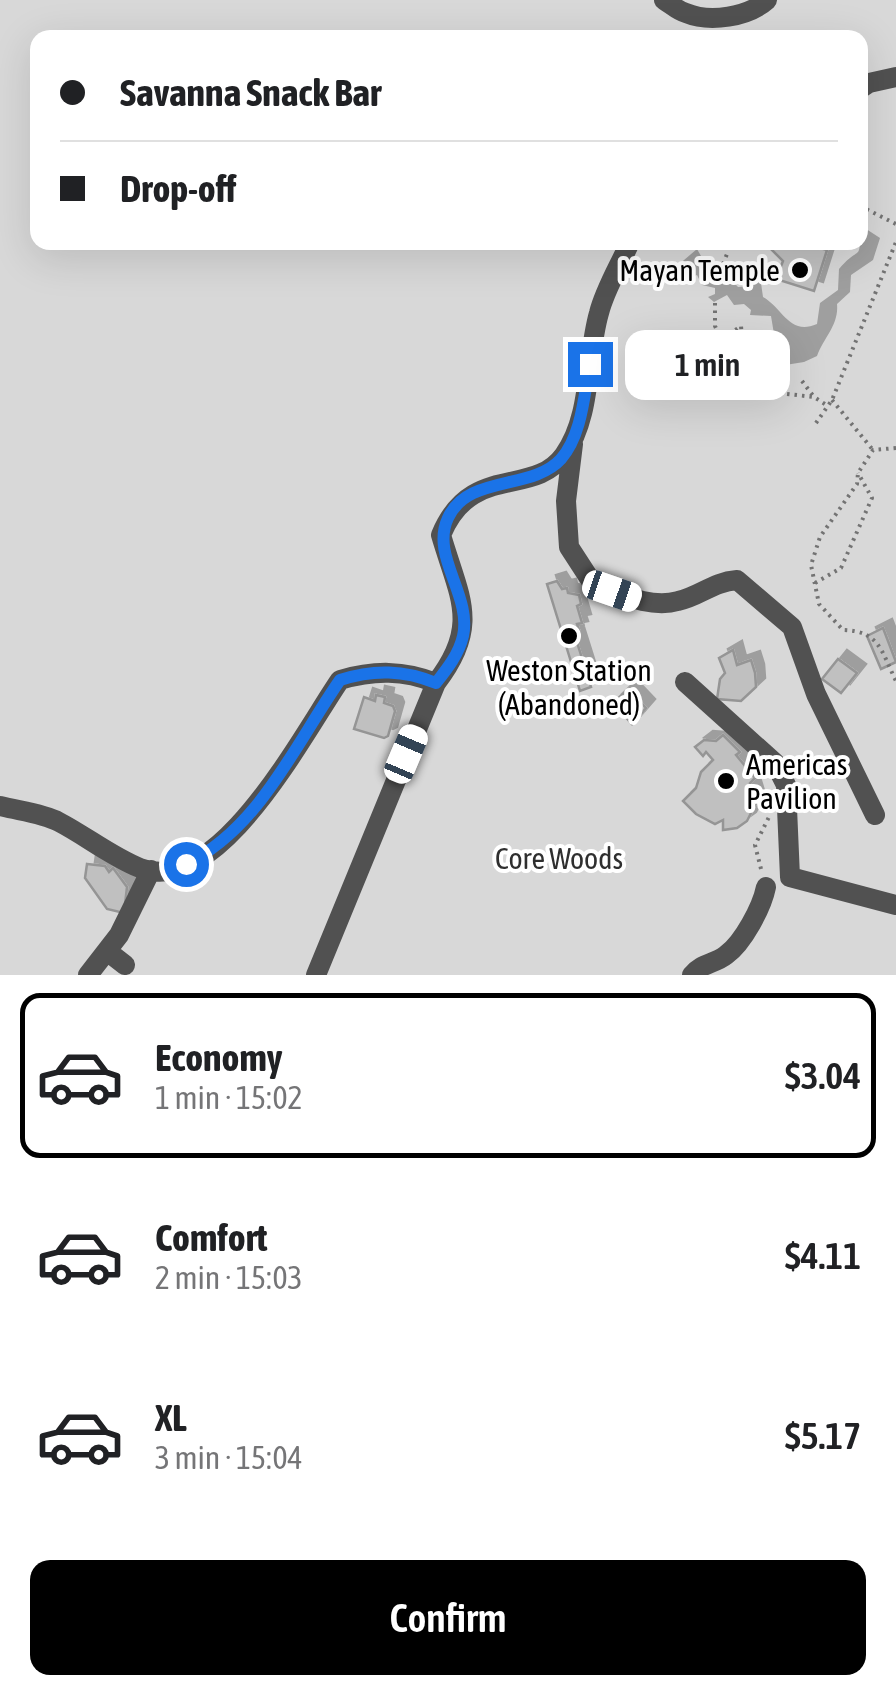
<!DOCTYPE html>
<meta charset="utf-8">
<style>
body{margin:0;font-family:"Asap Condensed",sans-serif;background:#f2f2f2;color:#202124;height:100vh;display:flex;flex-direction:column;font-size:38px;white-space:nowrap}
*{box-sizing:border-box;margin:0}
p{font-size:32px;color:#757577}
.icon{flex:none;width:55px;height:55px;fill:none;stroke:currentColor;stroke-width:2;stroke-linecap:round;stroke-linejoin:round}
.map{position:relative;height:975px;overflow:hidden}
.sheet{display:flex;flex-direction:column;background:#fff;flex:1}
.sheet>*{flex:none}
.top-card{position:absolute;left:30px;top:30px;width:838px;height:220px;border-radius:20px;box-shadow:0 10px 40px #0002;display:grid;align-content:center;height:220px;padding:0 30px;background:#fff}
.end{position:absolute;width:45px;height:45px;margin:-22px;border:12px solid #1a73e8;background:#fff;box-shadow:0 0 0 5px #fff}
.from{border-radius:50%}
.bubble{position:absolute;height:70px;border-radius:20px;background:#fff;box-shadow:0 10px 40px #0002;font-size:32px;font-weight:600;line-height:70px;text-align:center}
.car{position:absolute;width:30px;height:60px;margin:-30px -15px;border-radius:12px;box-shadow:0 0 8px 2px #0007;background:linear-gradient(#fff 24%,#345 0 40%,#fff 0 76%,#345 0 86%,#fff 0)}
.top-card b{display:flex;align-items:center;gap:35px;height:95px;font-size:38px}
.top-card b+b{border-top:2px solid #e0e0e0}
.top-card i{width:25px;height:25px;background:#202124}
ul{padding:18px 0 0;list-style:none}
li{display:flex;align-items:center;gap:30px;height:165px;margin:0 20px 15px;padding:0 10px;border:5px solid transparent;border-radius:20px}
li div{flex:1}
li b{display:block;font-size:38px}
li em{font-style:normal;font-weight:600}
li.selected{border-color:#000}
li>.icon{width:90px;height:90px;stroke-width:1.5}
.cta{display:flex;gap:20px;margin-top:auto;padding:20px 30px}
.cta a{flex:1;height:115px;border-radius:20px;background:#000;color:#fff;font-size:40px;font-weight:600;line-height:115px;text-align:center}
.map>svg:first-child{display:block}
</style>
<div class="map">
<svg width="896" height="975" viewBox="0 0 896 975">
<defs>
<filter id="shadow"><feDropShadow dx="9" dy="-9" stdDeviation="0" flood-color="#0004"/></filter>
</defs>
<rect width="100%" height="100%" fill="#fff"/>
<path fill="#d8d8d8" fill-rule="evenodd" d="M0 0H896V975H0ZM38 38H860V242H38Z"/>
<path fill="#9f9f9f" d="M860 225 880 238 873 260 851 275 850 292 837 304C839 325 824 337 817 356L804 362 779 366 767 354 774 334 771 316 750 315 751 310 744 304 734 305 727 295 714 302 708 297 715 294V288L702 285 697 275 687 280 677 273V266L697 249 701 256 696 260 700 270 709 266 723 271 738 287 751 286 757 279 761 283 763 297C783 308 789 336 817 324L820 303 838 290 839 269C861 243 860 265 860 225Z"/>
<path fill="#c0c0c0" stroke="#959595" stroke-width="2.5" filter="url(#shadow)" d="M764 242H784L787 246 788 242H800L827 250 814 291 776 279 783 261Z
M557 581 562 589 567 588 568 593 579 595 581 604 577 606 582 623 577 624 579 630 574 631 575 636 591 687 580 691 547 584Z
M883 628 896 662 881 669 867 636Z
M733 650 737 665 751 660 755 673 756 687 741 701 717 699 720 679 725 673 719 658Z
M838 659 857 673 841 693 822 679Z
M628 689 646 708 632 724 613 703Z
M376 695 385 697 384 703 393 706 395 711 388 736 384 738 354 729 364 697 375 701Z
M723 735 740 752 736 755 755 778 750 783 756 803 747 821 737 828 723 830V820L715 824 696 814 683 801 696 788 701 772 713 760 706 752 703 756 695 747 704 740 716 741Z
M87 864 105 866 109 872 113 868 127 887 124 913 107 909 85 878Z"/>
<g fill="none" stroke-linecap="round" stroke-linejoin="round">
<path stroke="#737373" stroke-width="4" stroke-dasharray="2.5 5" stroke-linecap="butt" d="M860 206 896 224
M723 264 727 254V242
M715 303V326L720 337 727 336 741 326 744 361 779 393 814 397 828 406
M802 381 814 397
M832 400 873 450
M816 423 832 400 896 242
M896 448 873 450 858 473 857 484 820 537 811 565 819 604 843 630C880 631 881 651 896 681
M815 583 841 568 872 498 858 473
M761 869 755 845 769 817"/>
<path stroke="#515151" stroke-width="20" d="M664 0C671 4 678 11 686 13 710 23 748 17 767 0
M860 89 869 83 896 77
M573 444 566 501 569 547 593 584C619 593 650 609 678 601 701 596 712 582 737 580L792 627 816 694 875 815
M685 682 775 763 786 785 790 877 896 905
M0 806C19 811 42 813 59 822 86 836 112 857 140 868 218 899 304 732 340 680 374 670 404 670 436 683
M107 951 125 965
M88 975 119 935 151 870
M316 975 436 683C481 625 459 597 441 535 471 462 533 498 564 455 592 416 586 358 599 313 605 289 620 265 630 242
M692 975C701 963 715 964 726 955 743 943 762 907 766 887"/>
</g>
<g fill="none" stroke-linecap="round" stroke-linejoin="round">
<path stroke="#1a73e8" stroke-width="12" d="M186 864C259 829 296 743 340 680 374 669 404 670 436 683 447 669 459 654 463 636 472 595 430 556 448 518 468 474 532 491 561 459 582 435 584 395 590 364"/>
</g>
<g fill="#000" stroke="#fff" stroke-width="4">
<circle cx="800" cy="270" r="10"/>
<circle cx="569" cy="636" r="10"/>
<circle cx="726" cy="781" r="10"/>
</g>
<g text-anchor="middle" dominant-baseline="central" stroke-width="8" stroke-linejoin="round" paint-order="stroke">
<g font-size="30" fill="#000" stroke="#fff" text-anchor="end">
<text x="780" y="270">Mayan Temple</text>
<text x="569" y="670" text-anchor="middle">Weston Station<tspan x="569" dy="34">(Abandoned)</tspan></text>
<text x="746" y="764" text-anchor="start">Americas<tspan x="746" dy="34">Pavilion</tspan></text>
</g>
<g font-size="30" fill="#2f2f2f" stroke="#fff">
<text x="559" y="858">Core Woods</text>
</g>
</g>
</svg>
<i class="end from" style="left:186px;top:864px"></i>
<i class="end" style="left:590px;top:364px"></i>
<div class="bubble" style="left:625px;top:330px;width:165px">1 min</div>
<i class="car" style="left:612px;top:591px;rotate:109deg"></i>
<i class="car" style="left:406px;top:754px;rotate:23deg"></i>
<div class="top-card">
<b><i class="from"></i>Savanna Snack Bar</b>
<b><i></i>Drop-off</b>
</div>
</div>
<section class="sheet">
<ul>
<li class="selected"><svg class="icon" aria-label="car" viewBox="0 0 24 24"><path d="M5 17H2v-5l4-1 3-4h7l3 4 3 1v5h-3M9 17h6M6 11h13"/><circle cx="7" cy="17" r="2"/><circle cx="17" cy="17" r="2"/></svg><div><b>Economy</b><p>1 min · 15:02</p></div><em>$3.04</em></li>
<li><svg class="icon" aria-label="car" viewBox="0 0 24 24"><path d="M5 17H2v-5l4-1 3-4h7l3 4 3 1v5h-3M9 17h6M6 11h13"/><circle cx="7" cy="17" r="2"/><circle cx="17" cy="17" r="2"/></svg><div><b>Comfort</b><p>2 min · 15:03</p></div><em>$4.11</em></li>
<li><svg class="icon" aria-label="car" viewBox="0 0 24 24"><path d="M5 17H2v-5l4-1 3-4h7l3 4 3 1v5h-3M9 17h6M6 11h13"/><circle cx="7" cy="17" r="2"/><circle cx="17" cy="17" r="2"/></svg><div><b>XL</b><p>3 min · 15:04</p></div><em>$5.17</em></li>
</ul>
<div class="cta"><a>Confirm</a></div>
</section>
